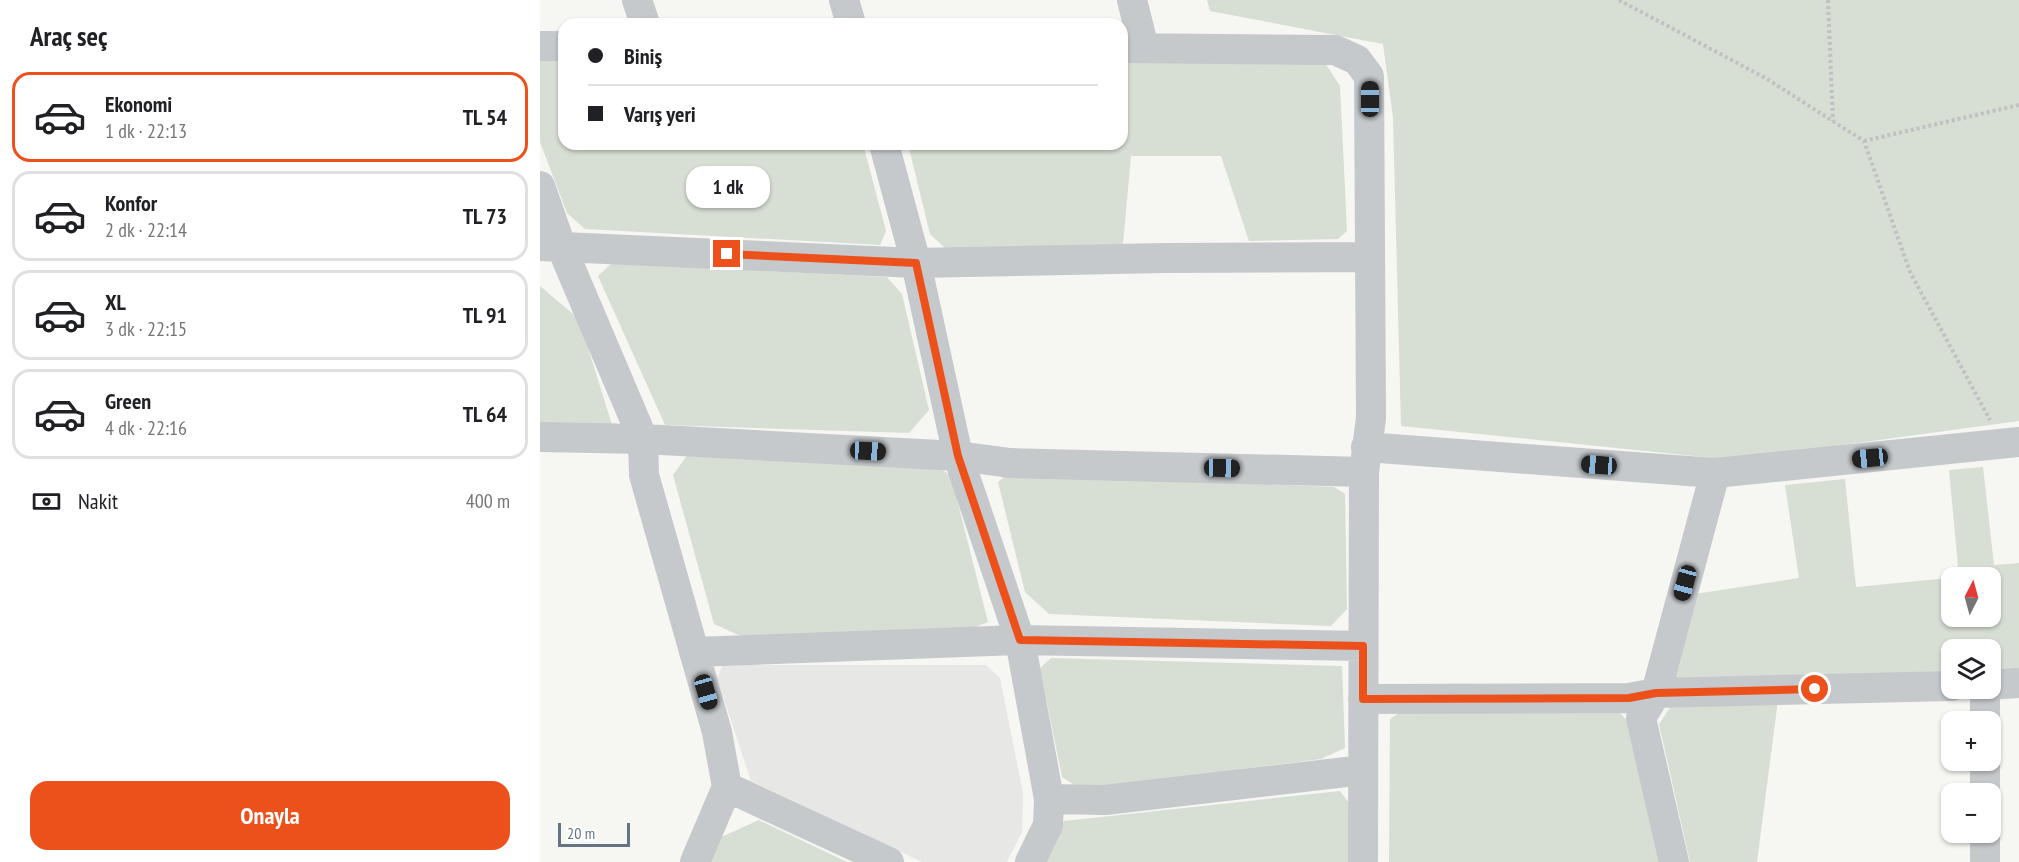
<!DOCTYPE html>
<html lang="tr">
<meta charset="utf-8">
<style>
body{margin:0;font-family:"PT Sans Narrow",sans-serif;background:#f6f6f6;color:#202124;height:100vh;display:flex;flex-direction:column;font-size:22px;white-space:nowrap}
*{box-sizing:border-box;margin:0}
p{font-size:20px;color:#757577}
.icon{flex:none;width:33px;height:33px;fill:none;stroke:currentColor;stroke-width:2;stroke-linecap:round;stroke-linejoin:round}
.map{position:relative;flex:1;overflow:hidden}
.sheet{display:flex;flex-direction:column;background:#fff;width:540px}
.sheet>*{flex:none}
.guide{position:absolute;left:18px;top:18px;width:570px;height:132px;border-radius:18px;box-shadow:0 2px 4px #0004;display:grid;align-content:center;height:132px;padding:0 30px;background:#fff}
.needle{width:39px;rotate:6deg}
.buttons{position:absolute;left:1401px;top:567px;display:grid;gap:12px}
.buttons a{display:grid;place-items:center;width:60px;height:60px;border-radius:12px;background:#fff;box-shadow:0 2px 4px #0004;font-size:30px}
.scale{position:absolute;left:18px;bottom:15px;width:72px;box-sizing:border-box;padding-left:6px;border:3px solid #637585;border-top:0;font-size:16px;line-height:21px;white-space:nowrap;color:#637585;-webkit-text-stroke:4px #fff;paint-order:stroke}
.end{position:absolute;width:27px;height:27px;margin:-14px;border:8px solid #ec511c;background:#fff;box-shadow:0 0 0 3px #fff}
.from{border-radius:50%}
.bubble{position:absolute;height:42px;border-radius:18px;background:#fff;box-shadow:0 2px 4px #0004;font-size:20px;font-weight:600;line-height:42px;text-align:center}
.car{position:absolute;width:18px;height:36px;margin:-18px -9px;border-radius:8px;box-shadow:0 0 4px 2px #0007;background:linear-gradient(#222 24%,#8ab4d8 0 40%,#222 0 76%,#8ab4d8 0 86%,#222 0)}
.guide b{display:flex;align-items:center;gap:21px;height:57px;font-size:22px}
.guide b+b{border-top:2px solid #e0e0e0}
.guide i{width:15px;height:15px;background:#202124}
ul{padding:0;list-style:none}
li{display:flex;align-items:center;gap:18px;height:90px;margin:0 12px 9px;padding:0 18px;border:3px solid #e0e0e0;border-radius:18px}
li div{flex:1}
li b{display:block;font-size:22px}
li em{font-style:normal;font-weight:600}
li.current{border-color:#ec511c}
li>.icon{width:54px;height:54px;stroke-width:1.5}
h2{padding:0 30px;font-size:27px;line-height:72px}
.pay{display:flex;align-items:center;gap:15px;height:66px;padding:0 30px;font-size:22px}
.pay p{margin-inline-start:auto}
.button{display:flex;gap:12px;margin-top:auto;padding:12px 30px}
.button a{flex:1;height:69px;border-radius:18px;background:#ec511c;color:#fff;font-size:24px;font-weight:600;line-height:69px;text-align:center}
main{display:flex;flex:1;min-height:0}
.map>svg:first-child{display:block}
</style>
<main>
<section class="sheet">
<h2>Araç seç</h2>
<ul>
<li class="current"><svg class="icon" aria-label="car" viewBox="0 0 24 24"><path d="M5 17H2v-5l4-1 3-4h7l3 4 3 1v5h-3M9 17h6M6 11h13"/><circle cx="7" cy="17" r="2"/><circle cx="17" cy="17" r="2"/></svg><div><b>Ekonomi</b><p>1 dk · 22:13</p></div><em>TL 54</em></li>
<li><svg class="icon" aria-label="car" viewBox="0 0 24 24"><path d="M5 17H2v-5l4-1 3-4h7l3 4 3 1v5h-3M9 17h6M6 11h13"/><circle cx="7" cy="17" r="2"/><circle cx="17" cy="17" r="2"/></svg><div><b>Konfor</b><p>2 dk · 22:14</p></div><em>TL 73</em></li>
<li><svg class="icon" aria-label="car" viewBox="0 0 24 24"><path d="M5 17H2v-5l4-1 3-4h7l3 4 3 1v5h-3M9 17h6M6 11h13"/><circle cx="7" cy="17" r="2"/><circle cx="17" cy="17" r="2"/></svg><div><b>XL</b><p>3 dk · 22:15</p></div><em>TL 91</em></li>
<li><svg class="icon" aria-label="car" viewBox="0 0 24 24"><path d="M5 17H2v-5l4-1 3-4h7l3 4 3 1v5h-3M9 17h6M6 11h13"/><circle cx="7" cy="17" r="2"/><circle cx="17" cy="17" r="2"/></svg><div><b>Green</b><p>4 dk · 22:16</p></div><em>TL 64</em></li>
</ul>
<div class="pay"><svg class="icon" aria-label="cash" viewBox="0 0 24 24"><path d="M3 7h18v10H3z"/><circle cx="12" cy="12" r="2"/></svg>Nakit<p>400 m</p></div>
<div class="button"><a>Onayla</a></div>
</section>
<div class="map">
<svg width="1479" height="862" viewBox="0 0 1479 862">
<rect width="100%" height="100%" fill="#f6f6f2"/>
<path fill="#e7e8e6" d="M183 665H446L460 678 483 793 482 832 467 862H382L211 781 177 678Z"/>
<path fill="#d7ded3" fill-rule="evenodd" d="M667 0H1479V421L1193 460 861 426 853 117 843 44 670 11Z
M0 58H24V144H323L346 231 340 245 45 229 27 213 0 142Z
M582 63H785L800 86 807 231 798 239 709 241 681 156H591L583 244 406 249 390 234 368 144H582Z
M72 263 347 277 362 294 389 410 369 433 125 425 58 276Z
M0 286 39 319 73 428 0 426Z
M148 454 397 466 411 476 448 622 433 628 203 637 174 624 133 475Z
M1443 467 1454 565 1479 563V670L1451 672 1450 650H1412L1411 673 1131 683 1155 594 1259 578 1245 485 1305 479 1316 587 1419 577 1409 470ZM1412 578H1450V616H1412Z
M468 473 794 487 805 494 807 609 791 626 509 614 485 592 458 482Z
M511 658 802 666 805 748 781 759 542 790 522 777 500 668Z
M1238 700 1217 862H1150L1119 724 1133 703Z
M1073 705 1089 723 1122 862H849L850 719 868 707Z
M800 791 809 803 810 862H506L524 821Z
M219 820 307 862H169L179 838Z"/>
<g fill="none" stroke-linecap="round" stroke-linejoin="round">
<path stroke="#bfc1c3" stroke-width="4" stroke-dasharray="3 3" stroke-linecap="butt" d="M1079 0 1227 79 1324 141 1370 272 1450 420
M1288 0 1293 121
M1324 141 1479 105"/>
<path stroke="#c5c9cc" stroke-width="30" d="M97 0 105 24
M304 0 311 24
M592 0 604 48
M0 46H24
M582 48 795 50 817 60 829 76 831 418 824 472 823 862
M344 144 376 263 418 456 480 640 509 799 508 825 490 862
M0 186 21 246 103 439 104 475 177 732 187 787 155 862
M0 246 376 263 624 258 830 257
M0 437 103 439 418 456 470 463 824 472
M826 447 1175 473 1479 442
M154 652 480 640 823 646
M1450 685 1479 683
M823 699 1089 698 1116 693 1412 686
M1445 722V688
M187 787 349 862
M1445 794V760
M509 799 565 800 823 770
M1134 862 1101 718 1116 693 1175 473
M1445 862V832"/>
</g>
<g fill="none" stroke-linecap="round" stroke-linejoin="round">
<path stroke="#ec511c" stroke-width="8" d="M187 254 376 263 418 456 480 640 823 646V699L1089 698 1116 693 1275 689"/>
</g>
</svg>
<div class="buttons">
<a><svg class="needle" viewBox="-14 -14 28 28"><path d="M0-13l5 13h-10z" fill="#e53935"/><path d="M0 13l5-13h-10z" fill="#757577"/></svg></a>
<a><svg class="icon" aria-label="layers" viewBox="0 0 24 24"><path d="M12 4l9 5-9 5-9-5zM3 14l9 5 9-5"/></svg></a>
<a>+</a>
<a>−</a>
</div>
<div class="scale">20 m</div>
<i class="end from" style="left:1275px;top:689px"></i>
<i class="end" style="left:187px;top:254px"></i>
<div class="bubble" style="left:146px;top:166px;width:84px">1 dk</div>
<i class="car" style="left:830px;top:99px;rotate:0deg"></i>
<i class="car" style="left:328px;top:451px;rotate:93deg"></i>
<i class="car" style="left:1330px;top:458px;rotate:264deg"></i>
<i class="car" style="left:1059px;top:465px;rotate:274deg"></i>
<i class="car" style="left:682px;top:468px;rotate:91deg"></i>
<i class="car" style="left:1145px;top:583px;rotate:195deg"></i>
<i class="car" style="left:166px;top:692px;rotate:164deg"></i>
<div class="guide">
<b><i class="from"></i>Biniş</b>
<b><i></i>Varış yeri</b>
</div>
</div>
</main>
